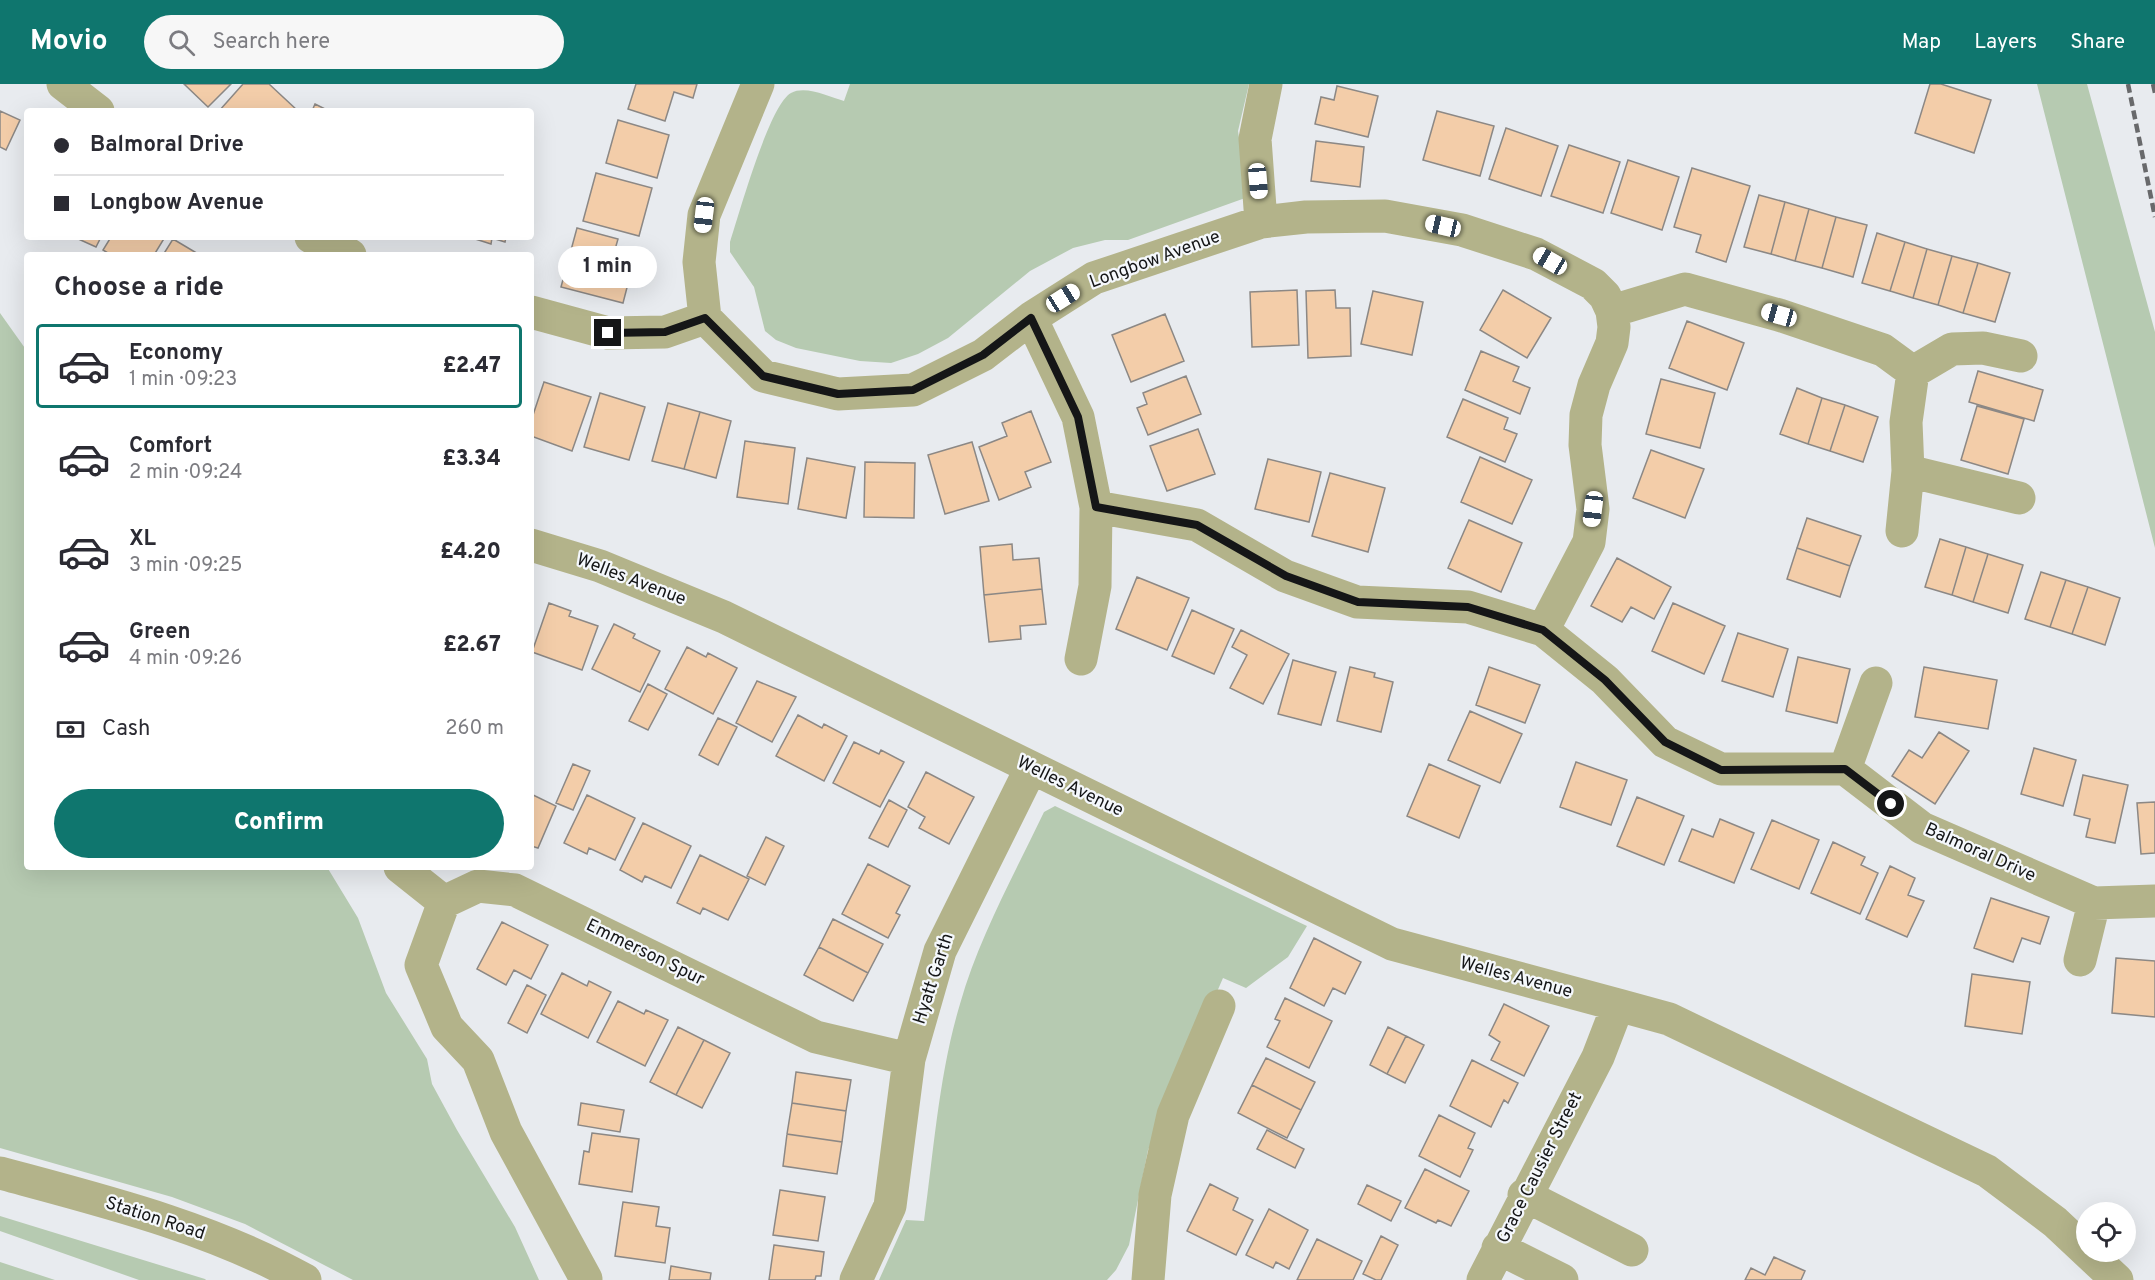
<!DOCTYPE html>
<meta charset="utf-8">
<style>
body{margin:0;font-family:Overpass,sans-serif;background:#f7f7f7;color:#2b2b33;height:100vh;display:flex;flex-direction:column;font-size:22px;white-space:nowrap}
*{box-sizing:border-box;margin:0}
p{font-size:20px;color:#7c7c81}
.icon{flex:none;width:33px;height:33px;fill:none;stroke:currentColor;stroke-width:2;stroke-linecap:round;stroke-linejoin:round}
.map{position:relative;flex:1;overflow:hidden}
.sheet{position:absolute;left:24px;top:168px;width:510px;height:618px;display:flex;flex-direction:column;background:#fff;border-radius:6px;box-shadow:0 6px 24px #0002}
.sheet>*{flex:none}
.hud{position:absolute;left:24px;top:24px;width:510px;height:132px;border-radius:6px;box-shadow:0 6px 24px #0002;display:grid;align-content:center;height:132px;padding:0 30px;background:#fff}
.buttons{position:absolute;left:2076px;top:1118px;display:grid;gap:12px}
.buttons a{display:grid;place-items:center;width:60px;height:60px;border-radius:50%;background:#fff;box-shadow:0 6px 24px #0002;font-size:30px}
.end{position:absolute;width:27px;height:27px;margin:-14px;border:8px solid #151617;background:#fff;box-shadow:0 0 0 3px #fff}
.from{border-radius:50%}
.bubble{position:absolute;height:42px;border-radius:21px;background:#fff;box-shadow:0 6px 24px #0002;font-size:20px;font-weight:800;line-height:42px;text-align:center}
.car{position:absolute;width:18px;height:36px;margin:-18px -9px;border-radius:8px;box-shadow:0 0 4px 2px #0007;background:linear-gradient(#fff 24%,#345 0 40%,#fff 0 76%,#345 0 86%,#fff 0)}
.hud b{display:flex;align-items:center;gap:21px;height:57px;font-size:22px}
.hud b+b{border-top:2px solid #e1e1e2}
.hud i{width:15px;height:15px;background:#2b2b33}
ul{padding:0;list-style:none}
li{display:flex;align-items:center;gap:18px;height:84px;margin:0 12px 9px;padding:0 18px;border:3px solid transparent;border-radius:6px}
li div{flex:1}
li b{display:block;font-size:22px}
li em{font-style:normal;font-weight:800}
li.selected{border-color:#0f766e}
li>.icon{width:54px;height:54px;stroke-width:1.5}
h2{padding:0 30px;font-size:27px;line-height:72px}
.pay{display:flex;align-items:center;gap:15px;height:66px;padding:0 30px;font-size:22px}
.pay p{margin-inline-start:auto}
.primary-button{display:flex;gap:12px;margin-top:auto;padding:12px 30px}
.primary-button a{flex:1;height:69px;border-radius:36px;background:#0f766e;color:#fff;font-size:24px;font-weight:800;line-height:69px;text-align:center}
header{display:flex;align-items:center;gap:36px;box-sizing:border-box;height:84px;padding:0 30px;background:#0f766e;color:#fff}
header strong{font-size:28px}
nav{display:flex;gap:33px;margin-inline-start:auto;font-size:21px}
.search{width:420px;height:54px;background:#f7f7f7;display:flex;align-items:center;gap:15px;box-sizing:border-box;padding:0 21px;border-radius:33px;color:#7c7c81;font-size:22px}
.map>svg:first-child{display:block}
</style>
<header>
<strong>Movio</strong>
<div class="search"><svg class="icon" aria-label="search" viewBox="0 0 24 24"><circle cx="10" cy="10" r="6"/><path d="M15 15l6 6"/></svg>Search here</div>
<nav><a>Map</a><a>Layers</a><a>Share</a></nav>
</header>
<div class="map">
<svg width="2155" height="1196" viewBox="0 0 2155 1196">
<rect width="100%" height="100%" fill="#e8ebef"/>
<path fill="#b6cab1" d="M850 0H1249L1238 47 1248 113 1128 156H1105L1073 164 1030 187 948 254 918 270 891 279 860 277 796 264 776 256 765 247 754 203 730 168V158C739 131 769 21 791 9 806 1 829 13 844 17Z
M2037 0H2087L2155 248V464Z
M0 229 27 267V783H327L358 834 386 909 427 975 432 1000 457 1046 515 1143 539 1196H353L245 1140 172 1113 0 1064Z
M1055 722 1307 842 1288 873 1246 904 1223 894 1148 1066 1129 1161 1116 1186 1107 1196H879L906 1136 924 1137C934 1065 939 990 960 920 979 853 1014 791 1044 728Z
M0 1132 205 1195 206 1196H139L0 1147Z
M0 1178 55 1196H0Z"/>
<path fill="#f3cda9" stroke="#8c8885" stroke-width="1.5" d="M184 0H231L208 23Z
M243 0H269L298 27H219Z
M636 0H697L693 14 674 8 665 37 628 25Z
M1930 0H1941L1991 16 1974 69 1915 49Z
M1337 2 1378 12 1368 53 1315 40 1321 13 1334 16Z
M315 20 329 27H312Z
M0 27 20 36 6 66 0 63Z
M1437 27 1494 42 1480 92 1423 76Z
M618 36 669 51 657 94 606 79Z
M1506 44 1558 62 1541 112 1489 95Z
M1316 57 1364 63 1360 103 1311 97Z
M1569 61 1620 78 1603 129 1551 112Z
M1628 76 1679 93 1662 146 1611 129Z
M1692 84 1750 102 1726 178 1696 168 1701 151 1674 143Z
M596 89 652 104 639 152 583 137Z
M1759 111 1785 118 1771 170 1744 163Z
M1785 118 1809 125 1795 177 1771 170Z
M1809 125 1836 133 1822 184 1795 177Z
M1836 133 1867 141 1853 193 1822 184Z
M577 144 618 155 610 183 631 188 623 219 561 203Z
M1877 149 1905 158 1890 207 1862 199Z
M74 153H101L96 163Z
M111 153H165L154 171H111L103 166Z
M469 153H506L505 158 492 154 491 160Z
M173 155 200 171H163Z
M1905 158 1927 165 1913 214 1890 207Z
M1927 165 1952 172 1938 221 1913 214Z
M1952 172 1978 179 1963 229 1938 221Z
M1978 179 2010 189 1995 238 1963 229Z
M1297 206 1299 261 1252 263 1250 208Z
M1335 206 1336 224H1350L1351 272 1308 274 1306 207Z
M1503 206 1551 234 1527 274 1480 246Z
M1373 207 1423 218 1412 271 1361 260Z
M1165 230 1184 277 1131 298 1112 251Z
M1687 237 1744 259 1727 306 1669 284Z
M1481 267 1519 283 1513 297 1530 304 1520 330 1465 306Z
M1978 287 2043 306 2034 337 1969 318Z
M1186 292 1201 330 1148 351 1137 324 1147 320 1143 309Z
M1661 295 1715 309 1700 364 1646 350Z
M544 298 591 313 572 367 531 352V337Z
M1797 304 1822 314 1808 360 1780 350Z
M600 309 645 323 629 376 584 363Z
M1822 314 1845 321 1830 367 1808 360Z
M1463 315 1508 334 1504 345 1517 350 1505 378 1447 353Z
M668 319 700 328 684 385 652 377Z
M1845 321 1878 333 1863 378 1830 367Z
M1977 322 2024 335 2008 390 1961 376Z
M1031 327 1051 378 1025 388 1031 403 999 416 979 363 1007 352 1002 339Z
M700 328 731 337 716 394 684 385Z
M1198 345 1215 390 1167 407 1150 362Z
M745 357 795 364 788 420 737 413Z
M972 358 989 417 945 430 928 371Z
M1651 366 1704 385 1685 434 1633 414Z
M1480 373 1532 396 1512 440 1461 418Z
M807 374 855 383 846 434 798 425Z
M1268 375 1321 388 1309 438 1255 425Z
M865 378 915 379 914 434 864 433Z
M1330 389 1385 404 1368 468 1312 452Z
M1807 434 1861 452 1850 482 1797 464Z
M1469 436 1522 459 1501 508 1448 484Z
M1940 455 1966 463 1952 511 1925 503Z
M1012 460 1013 476 1039 474 1042 505 984 511 980 463Z
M1966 463 1988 470 1973 518 1952 511Z
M1797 464 1850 482 1840 513 1787 495Z
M1988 470 2023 481 2008 529 1973 518Z
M1617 474 1671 503 1654 535 1631 523 1622 538 1591 522Z
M2041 488 2066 496 2050 543 2025 535Z
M1137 493 1189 514 1167 566 1116 545Z
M2066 496 2088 503 2072 550 2050 543Z
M2088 503 2120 514 2105 561 2072 550Z
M1042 505 1046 540 1020 542 1021 555 989 558 984 511Z
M549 519 571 527 569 532 598 542 582 586 532 568Z
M1673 519 1725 542 1704 590 1652 567Z
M1192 526 1234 545 1214 590 1172 572Z
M614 540 635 550 633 554 660 567 640 608 592 585Z
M1241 546 1289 570 1263 620 1230 604 1247 571 1232 563Z
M1738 549 1788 565 1773 613 1722 597Z
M687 563 706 573 708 569 737 584 713 630 665 605Z
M1798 573 1850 585 1837 639 1786 627Z
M1293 576 1336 588 1321 641 1278 630Z
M1350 583 1375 589 1374 593 1393 598 1381 648 1337 637Z
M1489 583 1540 601 1525 639 1476 621Z
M1924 583 1997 596 1988 645 1915 633Z
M757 597 796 613 772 658 736 639Z
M648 600 667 610 648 646 629 637Z
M1470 627 1522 650 1500 699 1448 676Z
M798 631 822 644 824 640 847 652 824 697 776 672Z
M718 634 737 643 718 681 699 671Z
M1939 648 1969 667 1935 720 1892 692 1909 666 1922 674Z
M854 658 879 670 881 666 904 678 880 723 833 699Z
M2034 664 2076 676 2063 722 2021 710Z
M1576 678 1627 696 1611 741 1560 723Z
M573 680 590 687 573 726 556 719Z
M1429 680 1480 702 1459 754 1407 732Z
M926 688 974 713 949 760 919 744 925 733 908 723Z
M2083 691 2128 701 2115 759 2086 753 2090 735 2074 731Z
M531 710 556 722 538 764 531 762Z
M587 711 635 734 615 776 589 764 587 770 564 759Z
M1637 713 1684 732 1664 781 1617 762Z
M889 716 907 726 888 763 869 754Z
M2155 718V769L2141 770 2137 719Z
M1720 735 1754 749 1734 799 1679 777 1692 745 1713 753Z
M1772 736 1819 756 1799 805 1751 785Z
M643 739 691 762 671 804 645 792 642 798 620 786Z
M766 753 784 762 765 801 747 792Z
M1833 758 1865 773 1861 781 1878 789 1860 830 1811 809Z
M700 771 749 795 728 836 703 824 700 830 677 819Z
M868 780 910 802 896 829 900 831 888 854 842 830Z
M1890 782 1915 794 1908 811 1924 817 1907 853 1866 835Z
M1991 814 2049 833 2040 860 2022 854 2013 878 1974 864Z
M833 835 883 860 868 889 819 863Z
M502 838 548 861 531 895 514 886 506 901 477 885Z
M1314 854 1361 878 1345 910 1333 904 1324 922 1290 904Z
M819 863 868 889 853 917 804 891Z
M2116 874 2155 877V933L2112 929Z
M562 889 587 902 589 897 611 908 588 954 541 930Z
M1972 890 2030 898 2022 950 1965 942Z
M527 901 546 911 527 949 508 939Z
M1285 914 1332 937 1309 984 1267 963 1280 937 1275 935Z
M618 917 644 930 646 926 668 936 645 982 597 958Z
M1504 920 1549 942 1524 992 1491 976 1500 958 1489 951Z
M678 943 704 956 676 1011 650 998Z
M1388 943 1406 952 1387 990 1370 981Z
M1406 952 1424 961 1405 999 1387 990Z
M704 956 730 969 702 1024 676 1011Z
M1266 974 1315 998 1301 1026 1252 1001Z
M1472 976 1518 999 1508 1019 1504 1016 1491 1043 1450 1022Z
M796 988 851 996 846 1027 792 1019Z
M1252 1001 1301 1026 1287 1054 1238 1029Z
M581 1019 624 1026 620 1048 578 1041Z
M792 1019 846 1027 842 1058 787 1050Z
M1439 1031 1475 1049 1468 1064 1473 1066 1460 1093 1419 1072Z
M1267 1046 1304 1065 1295 1084 1257 1065Z
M592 1049 639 1055 632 1108 579 1100 584 1067 589 1068Z
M787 1050 842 1058 837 1090 783 1082Z
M1425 1085 1469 1107 1451 1142 1438 1136 1436 1139 1405 1124Z
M1210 1100 1238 1114 1233 1126 1253 1136 1236 1171 1187 1147Z
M1367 1101 1401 1117 1391 1137 1358 1120Z
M780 1106 825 1113 818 1157 773 1151Z
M623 1118 659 1123 656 1142 670 1144 665 1179 615 1172Z
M1269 1125 1308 1146 1289 1185 1276 1178 1273 1184 1246 1171Z
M1381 1152 1398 1161 1381 1196H1376L1363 1190Z
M1317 1155 1362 1177 1353 1196H1297Z
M774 1161 824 1168 821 1192H816L815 1196H769Z
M1774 1173 1805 1187 1801 1196H1745L1751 1184 1765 1191Z
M671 1182 711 1189 710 1196H669Z"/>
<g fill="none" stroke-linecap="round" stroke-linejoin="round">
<path stroke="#b3b38a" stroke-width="33" d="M63 0 98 27
M1261 138 1255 55 1266 0
M311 153 350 171
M1612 227 1685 205 1779 231 1883 266 1913 288 1906 338 1908 387 2019 414
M531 228 608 249 665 248 705 234
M705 234 763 292 838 310 913 306 983 271 1031 234 1094 194 1261 138 1306 133 1385 132 1462 146 1536 170 1593 200 1605 212 1612 227 1614 243 1612 259 1594 301 1586 331 1585 361 1593 425 1589 458 1543 546
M705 234 699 178 704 131 758 0
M1031 234 1078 333 1096 423 1095 502 1081 575
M1913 288 1952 265 1983 264 2021 272
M1096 423 1197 441 1285 492 1357 518 1468 523 1543 546 1605 596 1665 658 1721 685H1845L1922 744 2094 819 2155 817
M1902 447 1908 387
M531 461 600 482 724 533 1392 860 1618 921 1598 973 1483 1196
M1845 685 1876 599
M400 783 444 818
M2080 876 2094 819
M1618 921 1669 935 1987 1087 2055 1138 2117 1196
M0 1089C104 1117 210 1143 305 1196
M1524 1111 1632 1166
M1498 1164 1562 1196
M586 1195 506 1048 478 976 447 943 421 881 444 818 478 802 515 806 816 953 909 975
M856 1196 890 1122 909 975 940 867 1031 684
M1148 1196 1155 1111 1173 1031 1219 922"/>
<path stroke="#68696b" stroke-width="4.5" stroke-dasharray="9 4.5" stroke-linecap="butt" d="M2128 0 2155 133
M2153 0 2155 9"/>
</g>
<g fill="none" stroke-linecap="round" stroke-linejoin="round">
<path stroke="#151617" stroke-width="8" d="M608 249 665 248 705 234 763 292 838 310 913 306 983 271 1031 234 1078 333 1096 423 1197 441 1286 492 1358 518 1468 523 1543 546 1605 596 1665 658 1721 686 1845 685 1891 720"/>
</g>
<g text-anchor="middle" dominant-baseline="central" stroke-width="4.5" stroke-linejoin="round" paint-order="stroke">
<g font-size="18" fill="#151617" stroke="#f5f8fc">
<text transform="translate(1155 176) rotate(-20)">Longbow Avenue</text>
<text transform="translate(631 496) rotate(21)">Welles Avenue</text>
<text transform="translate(1070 703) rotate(26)">Welles Avenue</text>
<text transform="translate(1980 769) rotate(24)">Balmoral Drive</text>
<text transform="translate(645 869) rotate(26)">Emmerson Spur</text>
<text transform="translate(1516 894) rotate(15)">Welles Avenue</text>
<text transform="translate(934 895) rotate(-72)">Hyatt Garth</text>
<text transform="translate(1540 1084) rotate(-63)">Grace Causier Street</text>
<text transform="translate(155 1135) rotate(18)">Station Road</text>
</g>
</g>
</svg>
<div class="buttons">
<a><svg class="icon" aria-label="locate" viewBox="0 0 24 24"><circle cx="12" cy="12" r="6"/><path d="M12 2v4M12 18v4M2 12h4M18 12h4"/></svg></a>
</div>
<i class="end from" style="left:1891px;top:720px"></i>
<i class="end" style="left:608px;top:249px"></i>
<div class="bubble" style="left:558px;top:162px;width:99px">1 min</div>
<i class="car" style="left:1258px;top:97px;rotate:175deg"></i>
<i class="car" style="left:704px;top:131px;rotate:187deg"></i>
<i class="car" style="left:1443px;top:142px;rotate:283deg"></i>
<i class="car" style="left:1550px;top:177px;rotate:300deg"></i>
<i class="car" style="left:1063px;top:214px;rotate:58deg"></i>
<i class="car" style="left:1779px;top:231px;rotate:286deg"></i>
<i class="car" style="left:1593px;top:425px;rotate:187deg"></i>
<div class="hud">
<b><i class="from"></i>Balmoral Drive</b>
<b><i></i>Longbow Avenue</b>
</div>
<section class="sheet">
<h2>Choose a ride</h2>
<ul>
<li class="selected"><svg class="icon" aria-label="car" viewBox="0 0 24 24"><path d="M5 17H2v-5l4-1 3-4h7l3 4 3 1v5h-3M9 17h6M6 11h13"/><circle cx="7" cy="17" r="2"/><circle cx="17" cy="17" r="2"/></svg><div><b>Economy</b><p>1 min · 09:23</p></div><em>£2.47</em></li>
<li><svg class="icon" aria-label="car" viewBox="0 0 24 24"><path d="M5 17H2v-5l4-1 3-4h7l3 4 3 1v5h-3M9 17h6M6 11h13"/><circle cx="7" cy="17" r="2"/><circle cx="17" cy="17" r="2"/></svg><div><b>Comfort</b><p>2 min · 09:24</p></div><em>£3.34</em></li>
<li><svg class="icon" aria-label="car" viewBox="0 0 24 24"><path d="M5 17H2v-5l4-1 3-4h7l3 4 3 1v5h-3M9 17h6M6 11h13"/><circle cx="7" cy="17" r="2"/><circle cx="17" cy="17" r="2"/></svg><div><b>XL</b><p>3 min · 09:25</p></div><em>£4.20</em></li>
<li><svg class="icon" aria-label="car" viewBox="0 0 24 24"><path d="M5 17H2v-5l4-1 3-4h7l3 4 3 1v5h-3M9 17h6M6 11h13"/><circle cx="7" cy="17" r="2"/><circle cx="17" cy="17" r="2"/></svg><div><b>Green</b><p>4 min · 09:26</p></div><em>£2.67</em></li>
</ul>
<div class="pay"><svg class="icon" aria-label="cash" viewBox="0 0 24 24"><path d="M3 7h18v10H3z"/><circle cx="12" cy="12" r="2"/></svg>Cash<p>260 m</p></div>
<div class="primary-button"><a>Confirm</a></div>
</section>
</div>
